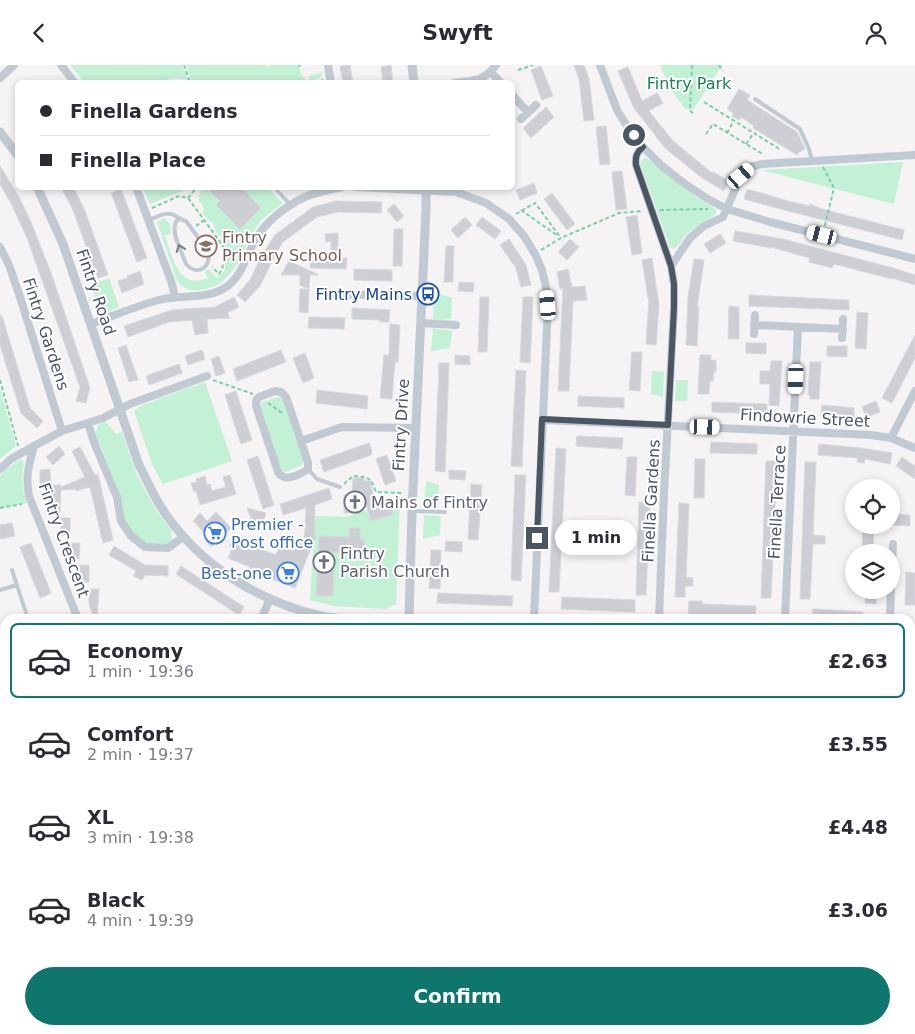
<!DOCTYPE html>
<meta charset="utf-8">
<style>
body{margin:0;font-family:"DejaVu Sans",sans-serif;background:#f2f2f3;color:#2b2b33;height:100vh;display:flex;flex-direction:column;font-size:19px;white-space:nowrap}
*{box-sizing:border-box;margin:0}
p{font-size:16px;color:#7c7c81}
.icon{flex:none;width:28px;height:28px;fill:none;stroke:currentColor;stroke-width:2;stroke-linecap:round;stroke-linejoin:round}
.map{position:relative;flex:1;overflow:hidden}
.details{position:absolute;left:0px;top:549px;width:915px;height:421px;display:flex;flex-direction:column;background:#fff;border-radius:15px 15px 0 0;box-shadow:0 2px 8px #0003}
.details>*{flex:none}
.banner{position:absolute;left:15px;top:15px;width:500px;height:110px;border-radius:8px;box-shadow:0 2px 8px #0003;display:grid;align-content:center;height:110px;padding:0 25px;background:#fff}
.controls{position:absolute;left:845px;top:414px;display:grid;gap:10px}
.controls a{display:grid;place-items:center;width:55px;height:55px;border-radius:50%;background:#fff;box-shadow:0 2px 8px #0003;font-size:25px}
.end{position:absolute;width:22px;height:22px;margin:-11px;border:6px solid #4a5661;background:#fff;box-shadow:0 0 0 2px #fff}
.from{border-radius:50%}
.bubble{position:absolute;height:35px;border-radius:18px;background:#fff;box-shadow:0 2px 8px #0003;font-size:16px;font-weight:600;line-height:35px;text-align:center}
.car{position:absolute;width:15px;height:30px;margin:-15px -8px;border-radius:6px;box-shadow:0 0 4px 1px #0007;background:linear-gradient(#fff 24%,#345 0 40%,#fff 0 76%,#345 0 86%,#fff 0)}
.banner b{display:flex;align-items:center;gap:18px;height:48px;font-size:19px}
.banner b+b{border-top:1px solid #e1e1e2}
.banner i{width:12px;height:12px;background:#2b2b33}
ul{padding:9px 0 0;list-style:none}
li{display:flex;align-items:center;gap:15px;height:75px;margin:0 10px 8px;padding:0 15px;border:2px solid transparent;border-radius:8px}
li div{flex:1}
li b{display:block;font-size:19px}
li em{font-style:normal;font-weight:600}
li.selected{border-color:#0f766e}
li>.icon{width:45px;height:45px;stroke-width:1.5}
.cta{display:flex;gap:10px;margin-top:auto;padding:10px 25px}
.cta a{flex:1;height:58px;border-radius:30px;background:#0f766e;color:#fff;font-size:20px;font-weight:600;line-height:58px;text-align:center}
header{display:flex;justify-content:space-between;align-items:center;height:65px;padding:0 25px;background:#fff;font-size:22px;font-weight:600}
.map>svg:first-child{display:block}
</style>
<header><svg class="icon" aria-label="back" viewBox="0 0 24 24"><path d="M15 5l-7 7 7 7"/></svg>Swyft<svg class="icon" aria-label="person" viewBox="0 0 24 24"><circle cx="12" cy="8" r="4"/><path d="M4 21q1-7 8-7t8 7"/></svg></header>
<div class="map">
<svg width="915" height="969" viewBox="0 0 915 969">
<rect width="100%" height="100%" fill="#f5f3f3"/>
<path fill="#c3f1d5" d="M70 0H182L188 15C179 13 171 12 164 17H84Z
M186 0H267V2L272 0H298L302 12H304L306 16 310 14 309 11 323 7 319 13 308 17H192Z
M660 0H722L693 45 684 43 672 26Z
M644 93C651 94 655 99 660 104 677 119 696 132 716 144V149C706 155 696 161 686 170 681 175 679 182 673 184L670 182 640 98Z
M903 97 894 139 761 105Z
M143 123H183L185 125 150 139Z
M203 123H206L220 136 216 140 240 164 261 143 241 123H268L283 138C274 145 263 152 257 161 240 186 237 219 201 225 194 226 185 225 180 219 175 214 173 204 171 198 166 184 162 171 157 157L164 153 170 159 171 168 165 171C173 192 177 225 208 213L205 207 208 204 217 213 222 209 225 204 226 191 225 177 216 167 213 158 207 154 202 147 204 145 201 137H199V130Z
M109 213 119 242 107 247 97 237 91 220Z
M434 228 452 233 451 254 433 255Z
M433 263 452 266 450 283 431 286Z
M652 306 664 307 663 332 651 329Z
M676 315H688L687 336H675Z
M205 317 232 396 163 419 152 399 134 346 140 341Z
M0 324 16 381 0 394Z
M278 332 283 334 304 396 301 401 285 407 281 405 260 341 262 337Z
M105 356 116 369 122 367 137 410 156 445 171 465 172 475 165 480 146 479 133 469 123 454 120 429 96 370C96 363 98 359 105 356Z
M648 392 660 393 659 416 647 415Z
M21 394 23 395C25 401 22 406 22 412 22 421 24 430 27 438L0 443V411L4 406Z
M426 416 439 420 438 443H424Z
M400 433 396 539 386 544 334 541 310 535 315 451 347 452Z
M424 450 441 451 440 470 423 474Z
M0 879 5 965 7 969H0Z"/>
<path fill="#cdcfd5" stroke="#d7d9de" d="M350 0 353 18H343L340 1Z
M391 0 393 18H383L381 2Z
M574 0H584L589 14 594 55 584 56 579 14Z
M541 1 553 31 542 35 531 5Z
M628 2 642 36 657 28 663 38 649 46 673 76 712 108 713 107 729 116 724 126 702 113 665 83 634 43 618 6Z
M739 24 750 30 747 35 797 67 805 84 799 87 797 90 753 63 754 61 741 52 739 55 732 51 733 48 727 44Z
M546 42 554 52 531 73 523 63Z
M606 61 610 99 600 100 596 62Z
M0 101 19 132 31 157 51 208 90 323 86 338 76 336 80 322 27 173 11 138 0 120Z
M622 106 627 144 616 145 612 107Z
M534 118 537 128 520 135 516 125Z
M61 122H73L85 146 108 210 98 213 72 143Z
M206 122H241L261 143 240 164 216 140 220 136Z
M121 124 147 193 137 197 111 128Z
M747 124 788 136 810 141V139L822 144 904 165 902 175 788 146 744 134Z
M552 128 575 159 567 165 544 134Z
M336 136 382 137 381 148 338 147 317 152 283 177 276 188 260 221 245 237 237 230 250 215 262 190 275 170 313 142Z
M394 139 404 151 397 157 387 145Z
M637 150 642 188 632 190 626 152Z
M465 152 472 160 458 173 451 165Z
M482 152 501 166 495 174 476 160Z
M394 164H403L402 201H393Z
M735 166 783 174 893 203 915 210V220L892 213V214L834 199 832 203 809 197 810 193 771 182V183L733 176Z
M338 168V193H347L346 204 310 203V192L331 193V176L326 177 325 169Z
M720 169 726 178 710 188 704 179Z
M509 174 526 200 531 220 521 222 515 200H514L500 180Z
M570 174 579 182 567 195 558 187Z
M446 181H454L453 217H444Z
M652 193 659 240 656 280 646 279 649 233H648L642 195Z
M694 194 704 195 697 242H699L697 281 686 280 688 232Z
M289 196 319 210H310L309 224 300 220V210H281Z
M354 204 392 205V216L354 215Z
M568 204 572 222 585 221 587 235 573 236 569 326H558L563 223 560 224 557 207Z
M140 206 144 219 122 228 118 216 128 213 127 211Z
M459 217 474 218 473 227 458 226Z
M300 224H309L308 248 299 247Z
M749 230 849 235V245L749 241Z
M234 232 239 242 227 248 230 253 207 254 208 268 195 270 192 255 169 257 128 272 124 261 172 245 215 242Z
M480 232H489L487 287H478Z
M523 232H533L530 298 520 297Z
M729 241 739 242V274H728Z
M352 243 390 245 389 257H380V255L352 254Z
M857 247 868 248 866 284 855 283Z
M0 251H2L8 271 30 343 43 356 37 363 21 348 0 280Z
M309 252 345 253 344 264 308 263Z
M390 259 400 260 398 297H395L392 334 380 333 384 290H389Z
M915 270V293L892 338 882 333Z
M746 278H766V289L746 288Z
M126 280 138 315 129 317 118 283Z
M827 281H847V292L827 291Z
M202 285 205 294 188 300 185 291Z
M281 285 286 297 237 316 233 304Z
M632 287H642L640 326 629 325Z
M305 288 314 313 303 318 293 293Z
M455 290 470 291V300L455 299Z
M700 290H711V295H716V307H714L713 316H710L709 329H698Z
M219 291 225 308 216 311 211 294Z
M771 296H782L779 341 769 340 770 319H760V306H770Z
M810 297H821L819 334H810V330H808Z
M439 298H449L445 407 435 406Z
M179 299 182 308 149 320 146 311Z
M516 305 526 306 522 402 511 401Z
M317 325 368 331 367 344 316 338Z
M236 326 252 375 241 379 225 330Z
M578 331 624 333V343L578 341Z
M876 336 880 347 866 352 862 342Z
M712 337 767 339V348L760 347V349L712 347Z
M822 340 854 343V353L821 351Z
M577 371 623 373 622 384 576 381Z
M711 377 757 379V389L710 388Z
M369 378 372 386 371 390 324 407 320 395Z
M819 379 861 383 892 388 890 399 865 394 864 398 857 397 858 393 818 390Z
M59 381 65 389 53 400 46 392Z
M80 382 95 410 98 409 113 475 103 478 90 422 76 426 75 424 61 425 60 447H51V420H61V422L85 412 72 386Z
M556 383 566 384 559 527H549Z
M387 390 396 416 385 420 376 394Z
M258 391 274 440 263 444 247 395Z
M627 392H637L635 431 625 430Z
M902 392 915 401V414L896 401Z
M695 394H705L704 433H694Z
M766 396H777L771 533H761Z
M805 397H816L813 470 825 471V479H813L810 534H800Z
M50 404 51 422H40V405Z
M449 405 466 406 465 415 449 414Z
M230 410 236 429 200 440 196 426 194 427 191 418 197 417 196 414 205 411 207 420 210 419 212 426 226 422 223 412Z
M515 410H526L521 516 511 515Z
M353 413H364V416H371V422L378 444 390 440 393 449 371 456 367 442 352 448H344V430H352Z
M471 419 482 420 478 475 468 474Z
M329 423 332 434 315 440 314 471H316L295 523 249 505 250 502 228 493 232 483 229 481 234 471 259 481 258 483 276 490 283 472 304 480 306 443 283 450 280 439Z
M639 437H650L646 530H636Z
M679 438 689 439 686 512 693 513V521H685V532H675Z
M247 443 266 448 262 460 252 457Z
M216 447 231 463 211 482 206 476 209 473 193 456 200 448 207 456Z
M891 449 910 450V461L891 460Z
M61 453H70V470H61Z
M12 458 15 471 0 474V460Z
M863 460H874L873 488H862Z
M349 463H360V473H361V475H364V486H360V488L331 487 330 505H334L333 531H316L319 471 349 472Z
M446 476 462 477V487L445 486Z
M31 478 51 528 40 533 20 482Z
M70 478H80L79 494H70Z
M114 481 145 500 168 501V511L145 510 142 515 133 511 136 506 109 490Z
M431 485H441L440 524 429 523Z
M80 500H89V517H79Z
M181 501 244 542 239 550 176 509Z
M906 507 915 508V540H905Z
M89 524H99L97 554H94L89 539Z
M866 525H877L876 539 865 538Z
M438 528 513 531 512 541 437 538Z
M562 532 635 535V547L561 544Z
M689 536H702V539L756 541 755 553 688 550Z
M813 544 863 547 862 554H812Z"/>
<g fill="none" stroke-linecap="round" stroke-linejoin="round">
<path stroke="#7ad0a6" stroke-width="2" stroke-dasharray="4 2.5" stroke-linecap="butt" d="M184 0 190 18
M299 0 300 2
M692 0 690 45 694 50
M719 0 723 6
M518 5 533 0
M315 18 323 15
M704 37 781 85
M727 68 733 57
M706 69 713 59 761 88V91
M746 79 753 69
M823 102 834 123 824 164
M188 133 197 122
M152 143 179 131 188 133 223 181 224 196 222 204 219 209 212 202
M521 145 558 171
M660 145 708 144
M516 149 535 138 561 173
M196 161 204 155
M541 185 561 173 619 148 643 146
M0 315 18 381
M213 315 253 329
M268 338 282 348
M344 419 353 411 364 412 371 415 376 427 402 428
M0 443 22 439
M0 841 2 836
M0 879 5 953
M6 965 7 969"/>
<path stroke="#c1cad2" stroke-width="4" d="M755 34 800 64 809 84 812 96
M274 122 286 135 290 141
M149 155C157 152 166 146 174 150 179 153 181 155 186 156L208 186C212 202 198 212 186 199 183 190 172 170 175 160 175 156 176 157 179 154
M308 404 317 414 340 422
M412 446 445 447
M12 505 28 554
M0 525 17 520"/>
<path stroke="#c1cad2" stroke-width="8" d="M61 0 75 18
M328 0 331 18
M600 0 617 45 625 58 643 82 662 101 685 119 708 134 727 144 770 157 915 194
M491 7 501 18
M0 13 14 0
M454 18C474 15 483 17 496 0
M512 30 528 47
M521 54 536 40
M643 82C637 87 635 91 636 100L671 201 674 219V242L664 428 659 554
M136 122 171 216 175 231
M356 122 456 127 486 138 509 154 524 171 535 189 542 205 546 222 548 240 534 554
M0 182 9 200 19 229 62 366
M671 201 690 173 704 161 723 152 741 111 750 102 762 99 915 90
M328 229 422 231
M421 258 456 260
M91 259C113 251 136 241 159 235 180 229 203 235 223 224 241 214 245 194 254 177 264 158 285 141 305 132 317 127 329 125 342 122
M754 260 843 264
M754 269 755 250
M842 273 843 254
M543 355 871 370 891 373 915 383
M88 358 95 380 117 432 121 456 131 471 145 482 168 483 183 472
M891 373 915 326
M301 376 286 332 281 327 275 326 259 332 256 336V341L278 407C280 410 281 411 284 412 291 414 303 408 308 404V398L301 376 342 362 416 363
M0 404 11 394 34 381
M891 521 893 479
M78 554 29 431C25 410 29 400 34 381L62 366 103 353 130 339 207 311
M261 554 270 534
M785 554 798 262
M890 554 891 525
M0 652 5 676
M910 790 915 791
M0 828 5 826
M910 956 915 953
M52 965V969
M104 965 105 969
M156 965V969
M210 965V969
M263 965V969
M317 965V969
M675 965 676 969
M810 965 812 969
M885 969 893 965"/>
<path stroke="#c1cad2" stroke-width="9" d="M412 0 414 18
M0 67 18 91
M37 122 63 179 139 400C148 417 155 435 167 451 203 502 260 537 321 551 329 553 338 553 347 554
M409 554 412 446 426 144V122
M910 581H915
M417 965 418 969"/>
</g>
<defs><path id="oneway-chevron" d="M-2-3.5L2.5 0L-2 3.5" fill="none" stroke-width="1.6" stroke-linecap="round" stroke-linejoin="round" transform="scale(1.25)"/></defs>
<use stroke="#6e7983" href="#oneway-chevron" transform="translate(180 183) rotate(-110)"/>
<g fill="none" stroke-linecap="round" stroke-linejoin="round">
<path stroke="#4a5661" stroke-width="6" d="M537 473 542 354 668 360 674 242V219L671 201 636 100C635 91 637 87 643 82L634 70"/>
</g>
<defs>
<g id="school-ring" transform="scale(1.125)"><circle r="9.5" fill="#fff" stroke="#8d6e63" stroke-width="1.5"/><path d="M0-5L7-2L0 1L-7-2ZM-4 1L0 2.5L4 1V4Q0 6-4 4Z" fill="#8d6e63"/></g>
<g id="bus-ring" transform="scale(1.125)"><circle r="9.5" fill="#fff" stroke="#1a4fb4" stroke-width="1.5"/><path d="M-5-6H5V4H4V6H2V4H-2V6H-4V4H-5ZM-3.5-4V0h7V-4ZM-3.5 1.2v1.5H-2V1.2ZM2 1.2v1.5H3.5V1.2Z" fill="#1a4fb4"/></g>
<g id="church-ring" transform="scale(1.125)"><circle r="9.5" fill="#fff" stroke="#6b7280" stroke-width="1.5"/><path d="M-1.2-6h2.4v3.5h3.3v2.4h-3.3V6h-2.4V-.1h-3.3v-2.4h3.3Z" fill="#6b7280"/></g>
<g id="supermarket-ring" transform="scale(1.125)"><circle r="9.5" fill="#fff" stroke="#3f7fe0" stroke-width="1.5"/><path d="M-6-5.5h2.5l.6 2H6L4.5 2H-2.5L-4.4-4H-6ZM-1.5 3.2a1.3 1.3 0 1 0 .1 0ZM3 3.2a1.3 1.3 0 1 0 .1 0Z" fill="#3f7fe0"/></g>
</defs>
<g fill-rule="evenodd">
<use href="#school-ring" x="206" y="181"/>
<use href="#bus-ring" x="428" y="229"/>
<use href="#church-ring" x="355" y="437"/>
<use href="#supermarket-ring" x="215" y="468"/>
<use href="#church-ring" x="324" y="497"/>
<use href="#supermarket-ring" x="288" y="508"/>
</g>
<g text-anchor="middle" dominant-baseline="central" stroke-width="4" stroke-linejoin="round" paint-order="stroke">
<g font-size="16" fill="#17864f" stroke="#fff">
<text x="689" y="18">Fintry Park</text>
</g>
<g font-size="16" fill="#785e54" stroke="#fff" text-anchor="start">
<text x="222" y="172">Fintry<tspan x="222" dy="18">Primary School</tspan></text>
</g>
<g font-size="16" fill="#4a5661" stroke="#fff">
<text transform="translate(96 227) rotate(71)">Fintry Road</text>
<text transform="translate(46 269) rotate(72)">Fintry Gardens</text>
<text transform="translate(805 353) rotate(3)">Findowrie Street</text>
<text transform="translate(401 360) rotate(-87)">Fintry Drive</text>
<text transform="translate(651 436) rotate(-87)">Finella Gardens</text>
<text transform="translate(777 437) rotate(-87)">Finella Terrace</text>
<text transform="translate(64 475) rotate(70)">Fintry Crescent</text>
</g>
<g font-size="16" fill="#164399" stroke="#fff" text-anchor="end">
<text x="412" y="229">Fintry Mains</text>
</g>
<g font-size="16" fill="#5b616d" stroke="#fff" text-anchor="start">
<text x="371" y="437">Mains of Fintry</text>
<text x="340" y="488">Fintry<tspan x="340" dy="18">Parish Church</tspan></text>
</g>
<g font-size="16" fill="#366cbe" stroke="#fff" text-anchor="start">
<text x="231" y="459">Premier -<tspan x="231" dy="18">Post office</tspan></text>
<text x="272" y="508" text-anchor="end">Best-one</text>
</g>
</g>
</svg>
<div class="controls">
<a><svg class="icon" aria-label="locate" viewBox="0 0 24 24"><circle cx="12" cy="12" r="6"/><path d="M12 2v4M12 18v4M2 12h4M18 12h4"/></svg></a>
<a><svg class="icon" aria-label="layers" viewBox="0 0 24 24"><path d="M12 4l9 5-9 5-9-5zM3 14l9 5 9-5"/></svg></a>
</div>
<i class="end from" style="left:634px;top:70px"></i>
<i class="end" style="left:537px;top:473px"></i>
<div class="bubble" style="left:555px;top:455px;width:82px">1 min</div>
<i class="car" style="left:741px;top:111px;rotate:49deg"></i>
<i class="car" style="left:822px;top:170px;rotate:284deg"></i>
<i class="car" style="left:548px;top:240px;rotate:355deg"></i>
<i class="car" style="left:796px;top:314px;rotate:182deg"></i>
<i class="car" style="left:705px;top:362px;rotate:92deg"></i>
<div class="banner">
<b><i class="from"></i>Finella Gardens</b>
<b><i></i>Finella Place</b>
</div>
<section class="details">
<ul>
<li class="selected"><svg class="icon" aria-label="car" viewBox="0 0 24 24"><path d="M5 17H2v-5l4-1 3-4h7l3 4 3 1v5h-3M9 17h6M6 11h13"/><circle cx="7" cy="17" r="2"/><circle cx="17" cy="17" r="2"/></svg><div><b>Economy</b><p>1 min · 19:36</p></div><em>£2.63</em></li>
<li><svg class="icon" aria-label="car" viewBox="0 0 24 24"><path d="M5 17H2v-5l4-1 3-4h7l3 4 3 1v5h-3M9 17h6M6 11h13"/><circle cx="7" cy="17" r="2"/><circle cx="17" cy="17" r="2"/></svg><div><b>Comfort</b><p>2 min · 19:37</p></div><em>£3.55</em></li>
<li><svg class="icon" aria-label="car" viewBox="0 0 24 24"><path d="M5 17H2v-5l4-1 3-4h7l3 4 3 1v5h-3M9 17h6M6 11h13"/><circle cx="7" cy="17" r="2"/><circle cx="17" cy="17" r="2"/></svg><div><b>XL</b><p>3 min · 19:38</p></div><em>£4.48</em></li>
<li><svg class="icon" aria-label="car" viewBox="0 0 24 24"><path d="M5 17H2v-5l4-1 3-4h7l3 4 3 1v5h-3M9 17h6M6 11h13"/><circle cx="7" cy="17" r="2"/><circle cx="17" cy="17" r="2"/></svg><div><b>Black</b><p>4 min · 19:39</p></div><em>£3.06</em></li>
</ul>
<div class="cta"><a>Confirm</a></div>
</section>
</div>
